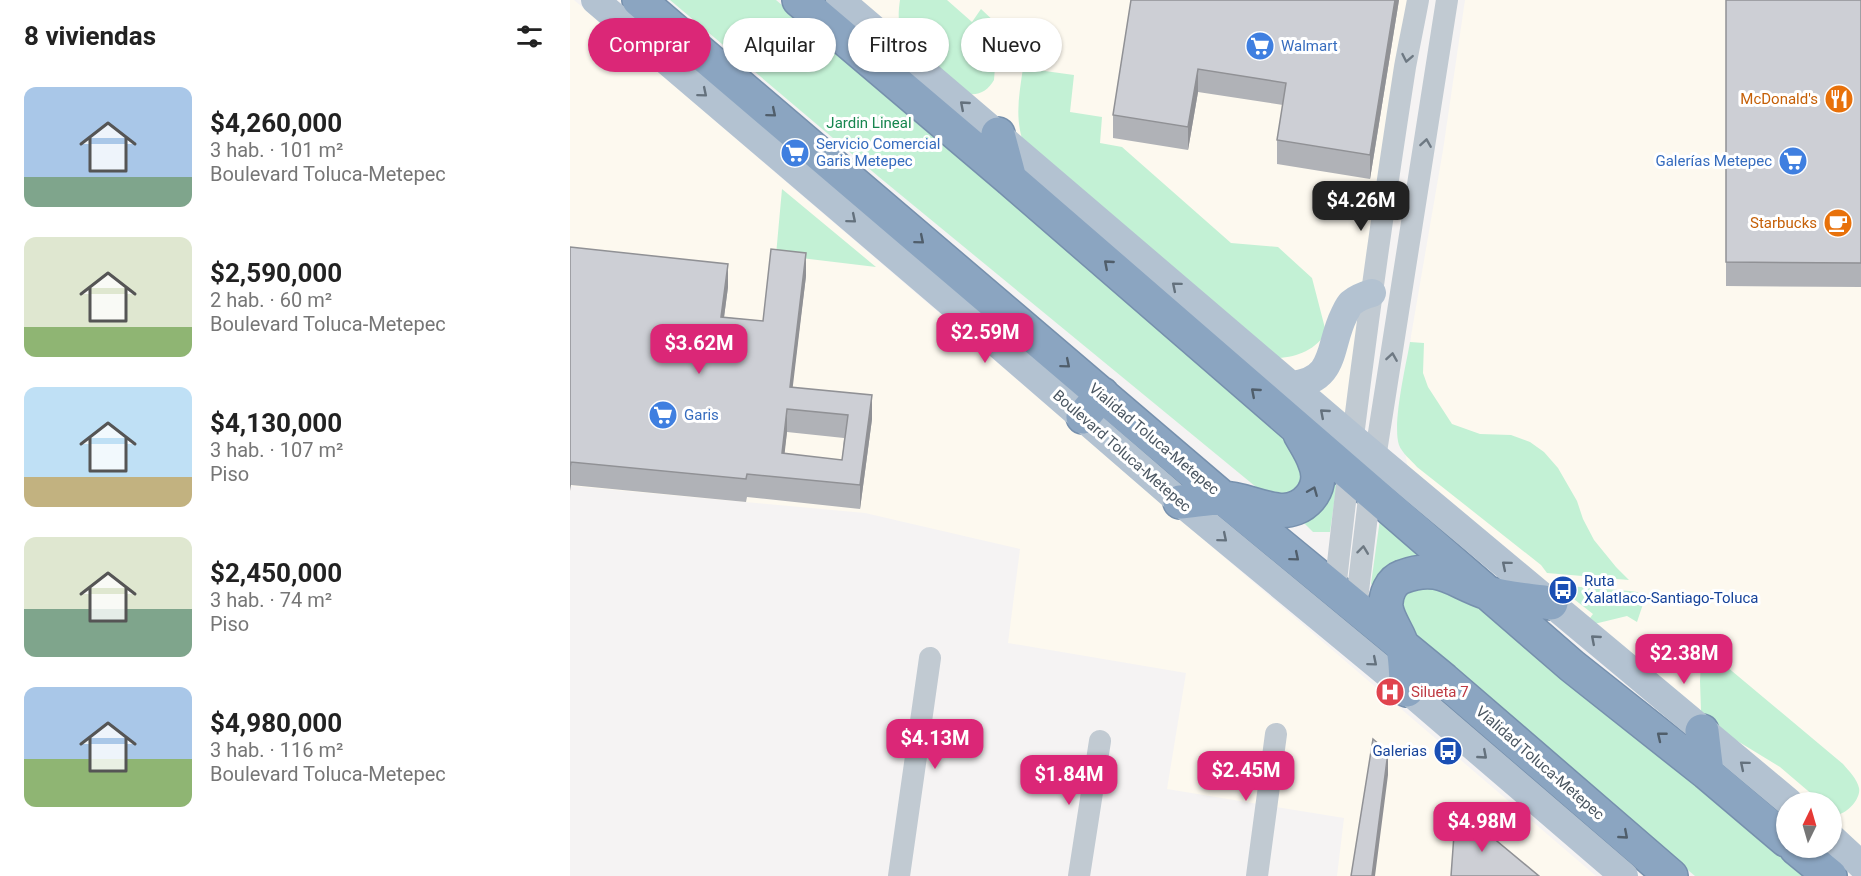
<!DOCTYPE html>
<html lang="es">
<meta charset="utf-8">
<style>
:root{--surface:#fff;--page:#f2f2f2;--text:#222;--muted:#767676;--accent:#db2777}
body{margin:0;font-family:Roboto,sans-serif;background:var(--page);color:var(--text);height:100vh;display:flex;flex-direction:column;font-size:22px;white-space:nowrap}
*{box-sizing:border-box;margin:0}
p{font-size:20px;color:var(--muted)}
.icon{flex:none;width:33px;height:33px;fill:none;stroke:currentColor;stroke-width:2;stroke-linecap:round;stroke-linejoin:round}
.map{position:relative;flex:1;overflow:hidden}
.sheet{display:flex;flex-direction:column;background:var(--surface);width:570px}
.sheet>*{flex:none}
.top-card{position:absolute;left:18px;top:18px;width:570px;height:54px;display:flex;gap:12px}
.needle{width:39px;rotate:5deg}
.buttons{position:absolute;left:1206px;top:792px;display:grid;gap:12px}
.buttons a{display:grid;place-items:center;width:66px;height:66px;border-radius:50%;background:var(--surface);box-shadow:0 2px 4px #0004;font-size:30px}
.price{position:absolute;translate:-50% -51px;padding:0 14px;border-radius:12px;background:var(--accent);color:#fff;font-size:20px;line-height:39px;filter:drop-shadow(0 2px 3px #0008)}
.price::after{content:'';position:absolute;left:50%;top:36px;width:18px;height:14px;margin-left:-9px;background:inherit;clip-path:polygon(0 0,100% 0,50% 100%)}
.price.selected{background:#222;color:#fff}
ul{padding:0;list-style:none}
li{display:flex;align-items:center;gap:18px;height:150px;padding:0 24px}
li span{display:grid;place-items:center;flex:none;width:168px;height:120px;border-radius:12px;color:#555}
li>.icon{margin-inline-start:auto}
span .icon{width:72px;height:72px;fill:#fffc;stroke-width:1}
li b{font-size:26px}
h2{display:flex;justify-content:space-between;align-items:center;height:72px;padding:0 24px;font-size:26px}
.tag{padding:0 21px;border-radius:27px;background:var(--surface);box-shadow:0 2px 4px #0004;font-size:21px;line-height:54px}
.tag.selected{background:var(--accent);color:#fff}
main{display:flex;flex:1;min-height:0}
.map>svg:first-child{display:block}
.commercial{fill:#fdf9ef}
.green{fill:#c3f1d5}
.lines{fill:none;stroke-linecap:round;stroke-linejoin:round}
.highway-casing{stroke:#7690ad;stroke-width:36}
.minor{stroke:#c1cad2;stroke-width:22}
.major{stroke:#b3c2d1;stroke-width:28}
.highway{stroke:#8ba5c1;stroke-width:33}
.wall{fill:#b0b2b7;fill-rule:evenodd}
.shaded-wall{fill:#909195}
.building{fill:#cdcfd5;stroke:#909195;stroke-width:1.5;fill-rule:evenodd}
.oneway{stroke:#6e7983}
.oneway2{stroke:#64717d}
.oneway3{stroke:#505e6b}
.labels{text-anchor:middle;stroke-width:6;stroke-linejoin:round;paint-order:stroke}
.shop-label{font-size:15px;fill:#366cbe;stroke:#fff;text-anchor:start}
.food-label{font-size:15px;fill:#c56008;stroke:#fff;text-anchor:end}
.park-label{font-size:15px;fill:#17864f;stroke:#fff}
.street-label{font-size:15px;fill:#4a5661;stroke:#fff}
.transit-label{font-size:15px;fill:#164399;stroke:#fff;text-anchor:start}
.health-label{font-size:15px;fill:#be3a42;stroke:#fff;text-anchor:start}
</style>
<main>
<section class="sheet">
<h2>8 viviendas<svg class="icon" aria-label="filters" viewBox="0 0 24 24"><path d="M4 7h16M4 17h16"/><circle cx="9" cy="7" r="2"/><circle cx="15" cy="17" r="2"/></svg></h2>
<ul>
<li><span style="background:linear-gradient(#a9c7e8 75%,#7fa58c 0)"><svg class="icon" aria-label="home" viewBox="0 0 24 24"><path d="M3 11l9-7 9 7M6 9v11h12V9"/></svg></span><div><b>$4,260,000</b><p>3 hab. · 101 m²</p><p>Boulevard Toluca-Metepec</p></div></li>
<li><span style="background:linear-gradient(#dfe7d0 75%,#8fb573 0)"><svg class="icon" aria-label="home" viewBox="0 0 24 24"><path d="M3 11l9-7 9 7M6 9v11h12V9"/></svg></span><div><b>$2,590,000</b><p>2 hab. · 60 m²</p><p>Boulevard Toluca-Metepec</p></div></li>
<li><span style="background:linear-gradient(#bfe0f5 75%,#c2b280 0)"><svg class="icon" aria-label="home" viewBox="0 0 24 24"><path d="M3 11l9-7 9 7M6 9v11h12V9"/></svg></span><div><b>$4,130,000</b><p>3 hab. · 107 m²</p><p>Piso</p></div></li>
<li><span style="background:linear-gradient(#dfe7d0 60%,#7fa58c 0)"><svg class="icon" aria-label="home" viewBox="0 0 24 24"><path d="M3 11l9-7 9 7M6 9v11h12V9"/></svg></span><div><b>$2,450,000</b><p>3 hab. · 74 m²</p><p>Piso</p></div></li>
<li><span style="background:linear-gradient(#a9c7e8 60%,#8fb573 0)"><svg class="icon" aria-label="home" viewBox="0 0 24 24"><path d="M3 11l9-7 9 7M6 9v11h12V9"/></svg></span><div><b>$4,980,000</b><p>3 hab. · 116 m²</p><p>Boulevard Toluca-Metepec</p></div></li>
</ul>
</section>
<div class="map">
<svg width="1291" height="876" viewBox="0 0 1291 876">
<rect width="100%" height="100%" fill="#f5f3f3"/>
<path class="commercial" d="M0,0H4L1026,876H767L774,818L597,789L616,673L438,643L450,549L295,513L1,486L0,491Z
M275,0H847L780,429Z
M895,0H1291V858L1262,833V802H1225L839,474L831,432L841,336L873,150Z"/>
<path class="green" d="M100,0H206L679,402L730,457L740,470L719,499L697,496L309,177Z
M330,0H377L402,22L411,9L428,25L424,80C418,90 411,95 399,94L332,35C328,23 328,13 330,0Z
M453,68L504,75L500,112L532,117L530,143L552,147L661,243L708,247L742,278L756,332C747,349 728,357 708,358L455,147C444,120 449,96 453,68Z
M212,189L306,267L206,255Z
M840,342L854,343L853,373L858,387L882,424L910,434L941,435L960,442L974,452L988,468L1007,501L1013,519L1024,540L1046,567L1059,580L977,573L971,565L847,467C841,460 832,453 829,445C822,424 836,365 840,342Z
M768,475L760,532H743L727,516L754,500Z
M810,519L864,558L809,595L801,584Z
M854,579L897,598L968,659L1213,854L1239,876H1125L848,644L829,621L830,596Z
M986,585L1060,591L1067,592L1073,597L1074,601L1067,622L1057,616L1020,625L1017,622L1023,614Z
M1132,646L1273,764C1279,771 1287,779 1289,788C1291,797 1280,811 1270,814C1267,814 1264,813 1262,812V802H1251L1210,767L1151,731L1131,711L1130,681Z"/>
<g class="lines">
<g class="highway-casing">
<path id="highway" d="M69,0L653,498L874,680L1101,876
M229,0L440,179L1002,666L1137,773L1216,840
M428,134L440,179
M513,417L532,394
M610,502C624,501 638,498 652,498C670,498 689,508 707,510C733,514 756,489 745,463C742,453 735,443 730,434
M837,690C835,677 836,662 833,649C830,634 818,622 816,607C815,595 821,581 832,577C870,562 884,582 918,593C937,599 961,600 981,603
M1132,731L1137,773
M1226,848L1260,876"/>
</g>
<path class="minor" d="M765,590C784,416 808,241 835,67C839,45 844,22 848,0
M786,608L800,490L877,0
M329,876L360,658
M509,876L530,741
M687,876L706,734"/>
<path class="major" d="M25,0L385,307L610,502L842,694L1054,876
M270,0L783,438L1219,802
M722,385C767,380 758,347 774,315C776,311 778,306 781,303C787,298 795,295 802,293
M1262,838L1291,865"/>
<use href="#highway" class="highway"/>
</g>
<path class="wall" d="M561,0H829L800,179L707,164V140L713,105L628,92L618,150L543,138V115Z
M1156,0H1291V287L1156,286Z
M0,247L158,287L154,317L193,321L236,276L222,387L302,419L290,509L177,497L176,502L1,485ZM217,432L274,438L272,460L214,454Z"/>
<path class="shaded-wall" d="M825,0H829L800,179V155Z
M628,69V92L618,150V127Z
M236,253V276L220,410V387Z
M158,264V287L151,340V317Z
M302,395V419L290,509V485Z
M217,409V432L212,477V453Z
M1,462V485L0,491V468Z
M818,752V775L805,876H802Z"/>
<path class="building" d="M561,0H825L800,155L707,140L716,83L628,69L618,127L543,115Z
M1156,0H1291V263L1156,262Z
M0,247L158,264L151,317L193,321L201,249L236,253L220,387L302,395L290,485L177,474L176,479L1,462L0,468ZM217,409L278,415L272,460L212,453Z
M803,739L818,752L802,876H803H781Z
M886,807L969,876H881Z"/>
<defs><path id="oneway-chevron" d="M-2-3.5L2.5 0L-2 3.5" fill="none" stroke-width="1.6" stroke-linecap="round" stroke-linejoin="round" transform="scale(1.5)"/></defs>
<g class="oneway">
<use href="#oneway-chevron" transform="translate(837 58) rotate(101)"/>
<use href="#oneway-chevron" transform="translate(856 143) rotate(-81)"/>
<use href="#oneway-chevron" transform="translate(822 357) rotate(-81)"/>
<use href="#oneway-chevron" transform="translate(793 550) rotate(-83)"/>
</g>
<g class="oneway2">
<use href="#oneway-chevron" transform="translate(133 93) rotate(40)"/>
<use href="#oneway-chevron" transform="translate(394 105) rotate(-139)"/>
<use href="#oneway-chevron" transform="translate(282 219) rotate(40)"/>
<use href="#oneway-chevron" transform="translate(606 286) rotate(-140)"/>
<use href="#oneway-chevron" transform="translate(754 413) rotate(-139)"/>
<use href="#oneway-chevron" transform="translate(653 538) rotate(40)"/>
<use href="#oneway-chevron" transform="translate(936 565) rotate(-140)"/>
<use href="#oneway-chevron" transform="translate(1025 639) rotate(-139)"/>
<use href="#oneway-chevron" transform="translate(803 662) rotate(40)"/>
<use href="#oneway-chevron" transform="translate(913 755) rotate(41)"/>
<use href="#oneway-chevron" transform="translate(1174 765) rotate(-140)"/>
</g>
<g class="oneway3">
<use href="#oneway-chevron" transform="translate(202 113) rotate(40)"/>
<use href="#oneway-chevron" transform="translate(350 240) rotate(40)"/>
<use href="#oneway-chevron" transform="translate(538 264) rotate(-139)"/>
<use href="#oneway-chevron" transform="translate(496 364) rotate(40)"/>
<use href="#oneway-chevron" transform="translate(685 392) rotate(-139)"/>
<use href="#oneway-chevron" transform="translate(743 491) rotate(-68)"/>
<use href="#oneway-chevron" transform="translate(725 557) rotate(40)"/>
<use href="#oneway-chevron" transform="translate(1091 736) rotate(-141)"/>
<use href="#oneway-chevron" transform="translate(1054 835) rotate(41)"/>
</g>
<defs>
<g id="supermarket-disc" transform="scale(1.5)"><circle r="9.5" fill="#3f7fe0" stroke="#fff"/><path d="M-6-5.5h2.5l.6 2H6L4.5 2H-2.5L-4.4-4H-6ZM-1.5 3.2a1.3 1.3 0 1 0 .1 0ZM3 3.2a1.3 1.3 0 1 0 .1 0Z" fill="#fff"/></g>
<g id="restaurant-disc" transform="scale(1.5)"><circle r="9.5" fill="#e8710a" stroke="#fff"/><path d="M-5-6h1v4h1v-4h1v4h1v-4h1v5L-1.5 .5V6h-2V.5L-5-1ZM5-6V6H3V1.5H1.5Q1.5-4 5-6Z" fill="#fff"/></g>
<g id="cafe-disc" transform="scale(1.5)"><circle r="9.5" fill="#e8710a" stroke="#fff"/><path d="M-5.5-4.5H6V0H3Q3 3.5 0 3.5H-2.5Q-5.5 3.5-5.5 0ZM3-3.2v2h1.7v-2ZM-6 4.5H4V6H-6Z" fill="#fff"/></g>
<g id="bus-disc" transform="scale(1.5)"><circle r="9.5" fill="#1a4fb4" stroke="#fff"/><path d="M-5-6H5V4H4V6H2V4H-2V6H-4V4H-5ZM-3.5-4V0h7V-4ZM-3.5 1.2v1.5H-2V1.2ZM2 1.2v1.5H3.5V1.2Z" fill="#fff"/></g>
<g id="hospital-disc" transform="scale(1.5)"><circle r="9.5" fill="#e0444e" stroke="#fff"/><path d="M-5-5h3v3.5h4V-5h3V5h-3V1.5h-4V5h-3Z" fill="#fff"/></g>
</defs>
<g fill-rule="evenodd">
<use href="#supermarket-disc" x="690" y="46"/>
<use href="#restaurant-disc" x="1269" y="99"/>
<use href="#supermarket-disc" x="225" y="153"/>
<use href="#supermarket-disc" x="1223" y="161"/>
<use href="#cafe-disc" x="1268" y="223"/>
<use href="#supermarket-disc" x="93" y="415"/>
<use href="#bus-disc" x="993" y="590"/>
<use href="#hospital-disc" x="820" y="692"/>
<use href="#bus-disc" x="878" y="751"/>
</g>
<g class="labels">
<g class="shop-label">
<text x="711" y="51">Walmart</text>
<text x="246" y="149">Servicio Comercial<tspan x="246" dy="17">Garis Metepec</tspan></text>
<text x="1202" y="166" text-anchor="end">Galerías Metepec</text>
<text x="114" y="420">Garis</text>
</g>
<g class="food-label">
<text x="1248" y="104">McDonald's</text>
<text x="1247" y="228">Starbucks</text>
</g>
<g class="park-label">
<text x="299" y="128">Jardin Lineal</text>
</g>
<g class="street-label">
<text transform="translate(584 439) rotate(40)" y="5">Vialidad Toluca-Metepec</text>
<text transform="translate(552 451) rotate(41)" y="5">Boulevard Toluca-Metepec</text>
<text transform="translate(970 763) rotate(41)" y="5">Vialidad Toluca-Metepec</text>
</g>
<g class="transit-label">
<text x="1014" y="586">Ruta<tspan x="1014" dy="17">Xalatlaco-Santiago-Toluca</tspan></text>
<text x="857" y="756" text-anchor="end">Galerias</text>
</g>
<g class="health-label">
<text x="841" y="697">Silueta 7</text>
</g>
</g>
</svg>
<div class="buttons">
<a><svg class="needle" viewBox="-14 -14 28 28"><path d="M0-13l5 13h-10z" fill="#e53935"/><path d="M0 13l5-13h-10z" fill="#767676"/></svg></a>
</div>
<b class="price selected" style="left:791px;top:232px">$4.26M</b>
<b class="price" style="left:415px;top:364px">$2.59M</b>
<b class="price" style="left:129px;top:375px">$3.62M</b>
<b class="price" style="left:1114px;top:685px">$2.38M</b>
<b class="price" style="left:365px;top:770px">$4.13M</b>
<b class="price" style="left:676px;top:802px">$2.45M</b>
<b class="price" style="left:499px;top:806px">$1.84M</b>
<b class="price" style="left:912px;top:853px">$4.98M</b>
<div class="top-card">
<a class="tag selected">Comprar</a>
<a class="tag">Alquilar</a>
<a class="tag">Filtros</a>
<a class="tag">Nuevo</a>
</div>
</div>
</main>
